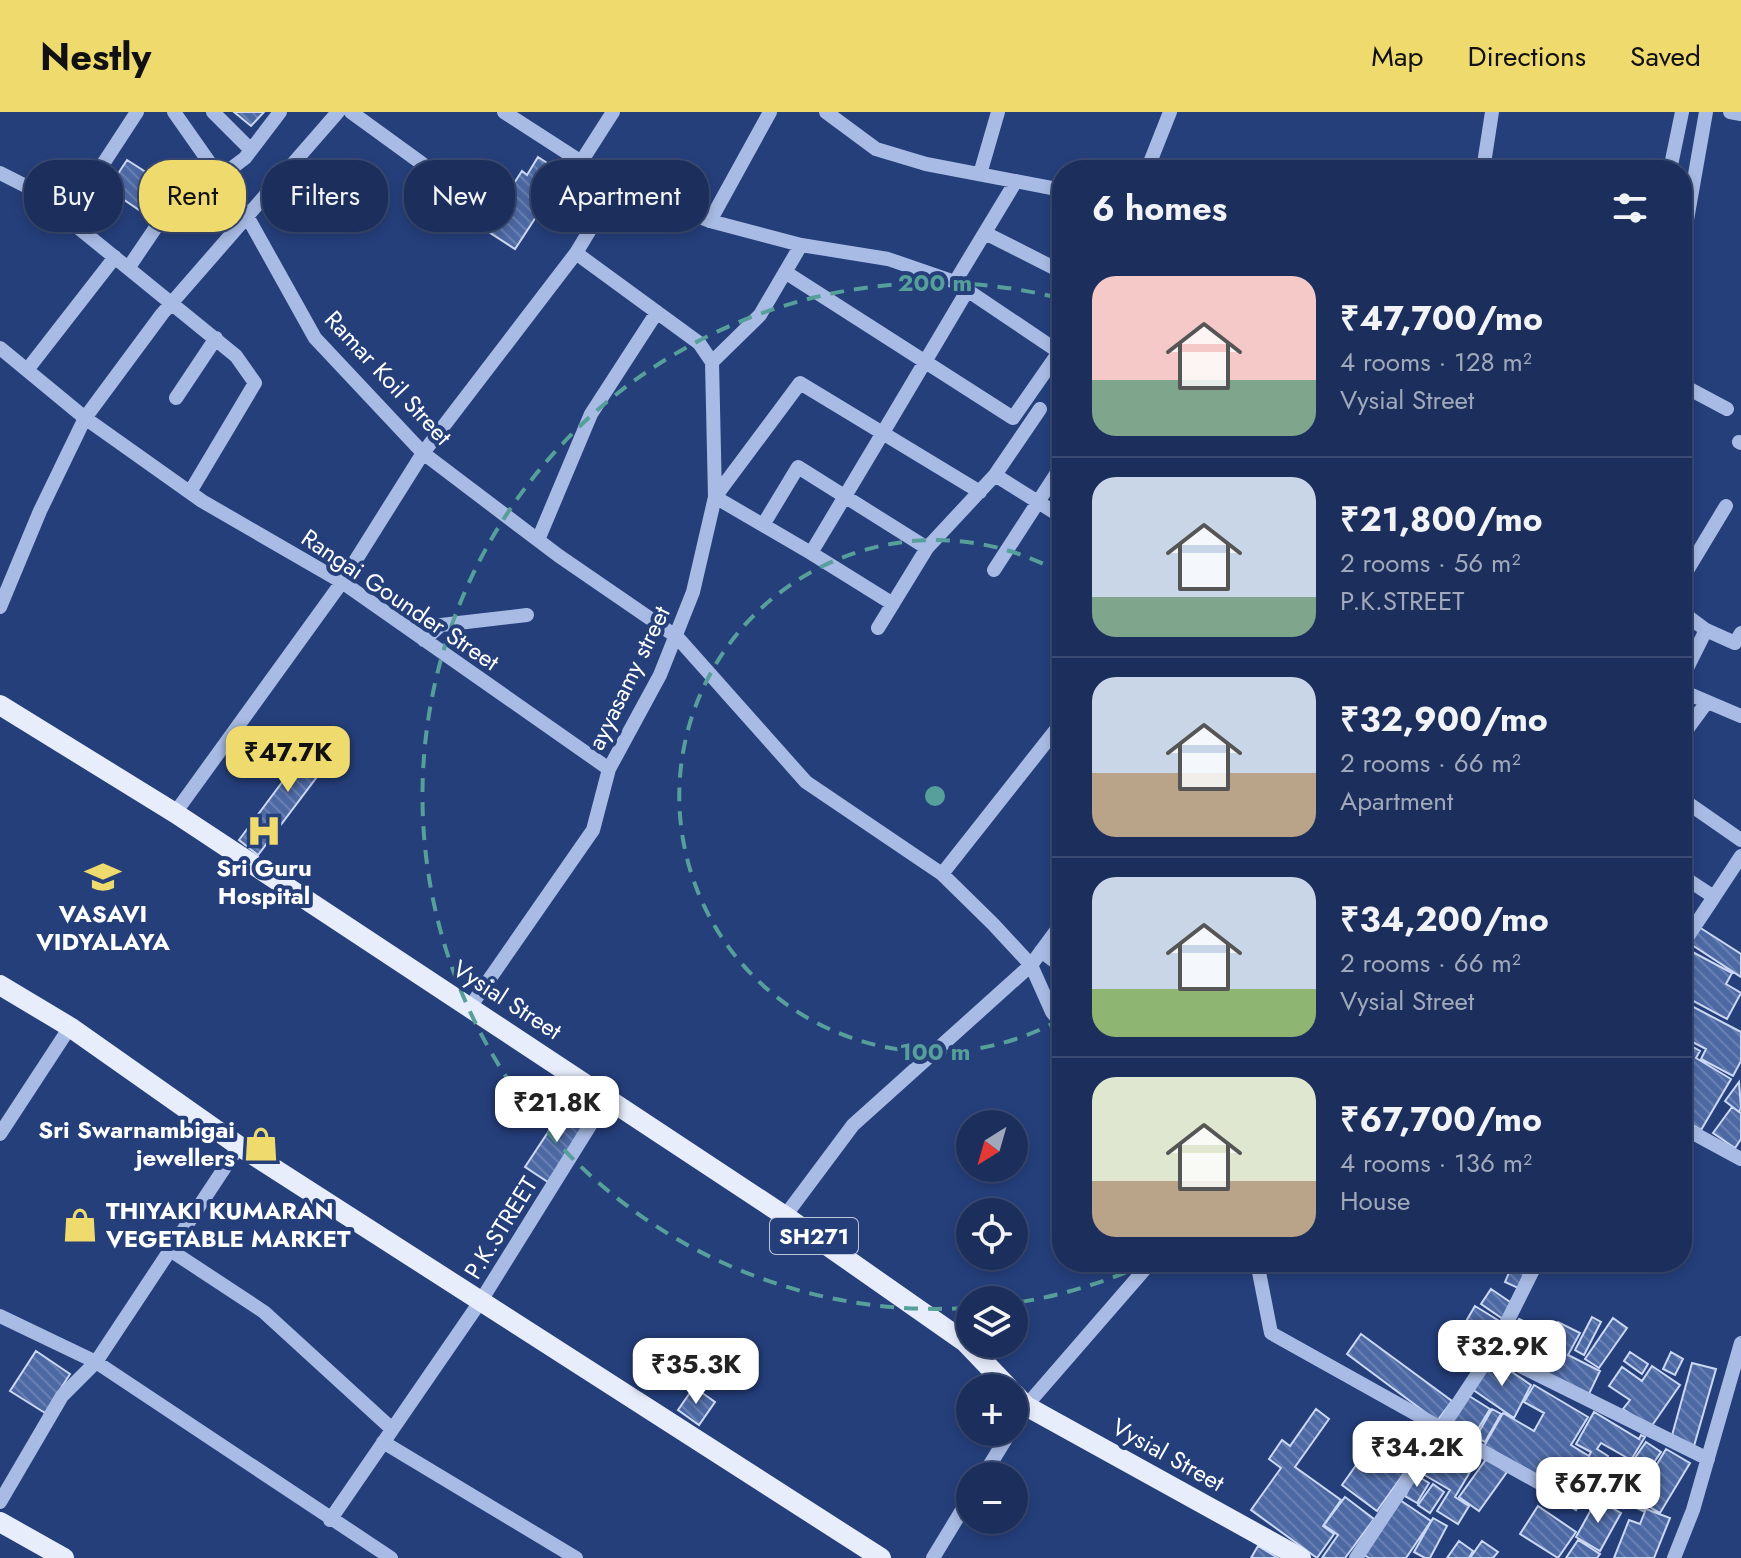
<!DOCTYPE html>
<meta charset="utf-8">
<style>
:root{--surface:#1c2f5c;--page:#293b65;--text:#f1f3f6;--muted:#a0a9bb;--line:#3a4a72;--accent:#eeda6d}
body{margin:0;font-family:Jost,sans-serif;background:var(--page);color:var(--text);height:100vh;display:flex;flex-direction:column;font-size:30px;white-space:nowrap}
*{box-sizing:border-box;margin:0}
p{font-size:26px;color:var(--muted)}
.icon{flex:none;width:44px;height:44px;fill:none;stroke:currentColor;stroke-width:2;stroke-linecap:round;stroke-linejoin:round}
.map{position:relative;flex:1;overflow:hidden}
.details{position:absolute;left:1052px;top:48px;width:640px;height:1112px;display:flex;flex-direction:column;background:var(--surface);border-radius:32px;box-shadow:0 4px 12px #0003,0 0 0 2px var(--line)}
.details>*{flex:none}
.hud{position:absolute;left:24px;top:48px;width:760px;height:72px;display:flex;gap:16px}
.needle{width:52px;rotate:217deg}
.buttons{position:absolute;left:956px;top:998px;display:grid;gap:16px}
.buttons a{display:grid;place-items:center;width:72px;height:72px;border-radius:50%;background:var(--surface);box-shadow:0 4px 12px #0003,0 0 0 2px var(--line);font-size:40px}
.price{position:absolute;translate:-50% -68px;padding:0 18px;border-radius:16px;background:#fff;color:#222;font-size:26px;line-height:52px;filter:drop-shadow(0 2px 4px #0008)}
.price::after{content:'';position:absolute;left:50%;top:48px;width:24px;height:18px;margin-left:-12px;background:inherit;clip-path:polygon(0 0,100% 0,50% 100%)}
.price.selected{background:var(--accent);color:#111}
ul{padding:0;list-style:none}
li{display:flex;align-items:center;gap:24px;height:200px;padding:0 40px}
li+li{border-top:2px solid var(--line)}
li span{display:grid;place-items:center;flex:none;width:224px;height:160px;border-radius:24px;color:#555}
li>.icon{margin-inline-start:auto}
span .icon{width:96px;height:96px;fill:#fffc;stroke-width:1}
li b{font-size:34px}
h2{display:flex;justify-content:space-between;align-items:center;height:96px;padding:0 40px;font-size:34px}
.pill{padding:0 28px;border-radius:32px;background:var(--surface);box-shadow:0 4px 12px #0003,0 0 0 2px var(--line);font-size:28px;line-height:72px}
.pill.selected{background:var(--accent);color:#111}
header{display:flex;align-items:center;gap:48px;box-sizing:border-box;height:112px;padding:0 40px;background:var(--accent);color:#111}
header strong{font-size:38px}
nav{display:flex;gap:44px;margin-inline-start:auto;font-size:28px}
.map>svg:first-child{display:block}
.building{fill:url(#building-back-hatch);stroke:#cbd8f4;stroke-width:2}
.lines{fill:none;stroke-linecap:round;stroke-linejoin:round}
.minor{stroke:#a8bbe4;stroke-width:14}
.major{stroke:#e8edfc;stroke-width:20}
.ring{fill:none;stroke:#579f9a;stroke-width:4;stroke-dasharray:14 10}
.labels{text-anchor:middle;stroke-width:8;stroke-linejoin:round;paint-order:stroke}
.shield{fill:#253f7b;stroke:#bec5d7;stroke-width:2}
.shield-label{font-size:22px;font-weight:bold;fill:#fff}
.street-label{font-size:24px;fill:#fff;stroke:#253f7b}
.poi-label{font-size:24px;font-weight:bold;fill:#fff;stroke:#253f7b}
.centre{fill:#579f9a;stroke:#253f7b;stroke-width:4}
.ring-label{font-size:24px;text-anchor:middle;font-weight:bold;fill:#579f9a;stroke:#253f7b;stroke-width:8;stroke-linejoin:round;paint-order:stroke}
</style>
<header>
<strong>Nestly</strong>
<nav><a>Map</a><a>Directions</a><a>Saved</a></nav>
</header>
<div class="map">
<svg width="1741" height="1446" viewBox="0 0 1741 1446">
<defs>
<pattern id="building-back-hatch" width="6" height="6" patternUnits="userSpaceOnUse" patternTransform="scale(2)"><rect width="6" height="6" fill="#4d69a4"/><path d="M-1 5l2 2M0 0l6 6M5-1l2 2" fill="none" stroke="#6880b2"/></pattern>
</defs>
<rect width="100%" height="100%" fill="#253f7b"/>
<path class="building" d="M234,0H264L251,14Z
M538,45L564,62L515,137L484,117L522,59L527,63Z
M127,48L171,76L151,106L108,77Z
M318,622L338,637L258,743L239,728Z
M1699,815L1741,842V865L1689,831Z
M1685,836L1732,861L1726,872L1741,881L1727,907L1682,883V842Z
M1684,890L1741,920V949L1733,964L1701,947L1706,937L1683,925L1691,909L1682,904Z
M1682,929L1700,939L1696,946L1731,967L1701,1018L1682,1006Z
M1739,970L1741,996L1739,1000L1725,989Z
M566,993L589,1009L548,1070L525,1055Z
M1732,995L1741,1001V1027L1735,1036L1713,1021Z
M1511,1156L1524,1162L1518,1176L1505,1170Z
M1491,1177L1513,1192L1503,1207L1481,1192Z
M1475,1194L1501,1210L1479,1246L1454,1230Z
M1592,1205L1601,1210L1584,1243L1575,1238Z
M1613,1206L1627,1216L1599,1256L1585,1247Z
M1519,1207L1552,1222L1558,1210L1580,1221L1568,1243L1600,1259L1588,1284L1502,1239Z
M1361,1222L1452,1289L1437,1309L1347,1242Z
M36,1239L70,1262L45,1301L10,1279Z
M1630,1240L1648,1252L1642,1262L1624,1249Z
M1671,1240L1683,1247L1675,1263L1663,1257Z
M1493,1247L1531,1273L1514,1306L1472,1277Z
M1692,1251L1716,1257L1694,1334L1671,1327Z
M1652,1254L1680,1273L1651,1315L1623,1297L1630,1288L1609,1274L1622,1255L1642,1269Z
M1534,1273L1588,1305L1571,1333L1589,1344L1591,1340L1576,1332L1594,1300L1639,1327L1641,1323L1645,1325L1631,1348L1601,1331L1597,1337L1608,1344L1576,1398L1553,1384L1558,1374L1484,1334L1503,1301L1534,1319L1544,1301L1524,1290Z
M694,1275L715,1290L699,1313L678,1298Z
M1466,1282L1490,1297L1473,1325L1449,1310Z
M1316,1297L1329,1307L1295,1355L1341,1388L1323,1414L1334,1422L1317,1446L1251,1398L1281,1356L1269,1347L1282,1328L1290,1334Z
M1492,1297L1501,1302L1485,1330L1476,1325Z
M1400,1311L1425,1323L1419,1335L1394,1324Z
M1443,1324L1479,1345L1455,1385L1469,1394L1458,1412L1437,1399L1450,1378L1421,1361Z
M1374,1328L1394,1342L1403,1329L1419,1340L1377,1399L1342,1373Z
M1646,1330L1661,1340L1623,1396L1608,1385Z
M1666,1337L1690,1351L1660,1401L1646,1393L1643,1399L1632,1394Z
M1487,1346L1507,1360L1479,1399L1459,1385Z
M1416,1363L1429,1371L1417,1391L1405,1384Z
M1433,1372L1444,1380L1430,1401L1418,1393Z
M1345,1385L1374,1407L1345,1446H1322L1338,1423L1324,1413Z
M1597,1387L1621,1401L1600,1439L1576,1425Z
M1400,1388L1431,1409L1406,1446H1369L1363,1442Z
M1538,1394L1576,1420L1558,1446L1520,1422Z
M1646,1397L1670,1406L1654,1446H1614L1629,1408L1640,1412Z
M1433,1406L1447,1414L1430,1446H1425L1414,1440Z
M1578,1428L1600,1442L1597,1446H1566Z
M1459,1429L1473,1439L1469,1446H1447Z
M1482,1429L1498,1440L1493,1446H1470Z
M1258,1434L1278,1446H1251Z"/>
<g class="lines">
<path class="minor" d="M137,0L73,98L75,113L236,244L255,271L190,380
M174,0L247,104L315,226L423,341L559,444L677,525L806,670L942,762L993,812L1031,853L1052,900L1062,912
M213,0L251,38
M351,0L457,77
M826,0L876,37L926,52L1062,78
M1730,0L1741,2
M581,50L613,0
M1147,58L1170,0
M1483,58L1492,0
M1670,58L1682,0
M0,61L73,98
M980,62L998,0
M220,65L245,46L280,0
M617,73L710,109L801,133L888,147L955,170L1062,242
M710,109L770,0
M985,121L1062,160
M1682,136L1706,0
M129,155L173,90
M785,160L1013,306L1059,240
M955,170L1016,69
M967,179C916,266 863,354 811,441L715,385L800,271L980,380
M0,236L85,306L202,389L342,470L609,657
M712,250L760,203L801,133
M27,258L115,145
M1682,273L1727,297
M176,286L216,226
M1739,330L1741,331
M995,363L1062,405
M763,413L798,355L927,436
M538,428L591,302L657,200
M811,441L893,492
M994,458L1062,353
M1682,467L1726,394
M0,495L40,399L85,306L162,202L338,0
M1682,500L1706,518L1682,566
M878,516L927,436L995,363L1040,297
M1706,518L1735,531L1741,521
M424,528L441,513L527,503
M1682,579L1741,604
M1682,624L1707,590
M1682,687L1741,728
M175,701L342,470L423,341L576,141L617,73L504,0
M942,762L1062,610
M1682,764L1714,785L1682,833
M1714,785L1741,744
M1041,839L1062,855
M470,895L593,718L609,657L660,563L693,480L715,385L712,250L699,231L576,141
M1682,1015L1741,1047
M0,1022L70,915
M785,1104L853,1013L1031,853L1062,811
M170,1138L264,1200L392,1317
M1257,1150L1271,1221L1552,1378
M1537,1150L1492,1240L1708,1347
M0,1204L96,1250L391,1446
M1014,1313L1026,1294L1151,1150
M383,1330L576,1446
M983,1364L1010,1320
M0,1390L62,1284L96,1250L239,1034
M330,1408L482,1187L607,986
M933,1446L970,1385
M1356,1446L1492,1240
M1674,1446L1693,1398L1741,1231"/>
<path class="major" d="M0,593L175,701L785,1104L965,1230L1009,1276
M0,873L70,915L239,1034L881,1446
M1014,1281L1026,1294L1301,1446
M0,1410L64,1446"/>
</g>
<g class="ring">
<path d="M1061 907A256 256 0 1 1 1061 461"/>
<path d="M1148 1151A513 513 0 0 1 1015 1191M966 1196A513 513 0 1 1 1059 186"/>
</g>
<defs>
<g id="hospital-bare" transform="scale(2.76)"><path d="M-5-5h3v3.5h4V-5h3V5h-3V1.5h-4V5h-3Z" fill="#eeda6d" stroke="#253f7b" stroke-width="2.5" paint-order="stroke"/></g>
<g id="school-bare" transform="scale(2.76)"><path d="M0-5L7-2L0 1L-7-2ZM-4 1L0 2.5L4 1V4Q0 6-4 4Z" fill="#eeda6d" stroke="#253f7b" stroke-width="2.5" paint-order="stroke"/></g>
<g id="shop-bare" transform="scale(2.76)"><path d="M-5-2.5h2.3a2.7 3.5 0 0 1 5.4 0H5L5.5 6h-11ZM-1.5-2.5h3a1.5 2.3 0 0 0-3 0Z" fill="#eeda6d" stroke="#253f7b" stroke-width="2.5" paint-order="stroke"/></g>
</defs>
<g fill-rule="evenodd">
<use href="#hospital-bare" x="264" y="719"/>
<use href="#school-bare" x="103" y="765"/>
<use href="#shop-bare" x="261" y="1032"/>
<use href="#shop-bare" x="80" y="1113"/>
</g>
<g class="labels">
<rect class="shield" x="770" y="1106" width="88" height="36" rx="6"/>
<g class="shield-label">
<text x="814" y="1132">SH271</text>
</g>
<g class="street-label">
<text transform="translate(388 266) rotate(47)" y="8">Ramar Koil Street</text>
<text transform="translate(400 488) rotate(34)" y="8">Rangai Gounder Street</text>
<text transform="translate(629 566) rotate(-64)" y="8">ayyasamy street</text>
<text transform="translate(507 888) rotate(33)" y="8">Vysial Street</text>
<text transform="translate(501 1116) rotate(-58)" y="8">P.K.STREET</text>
<text transform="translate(1168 1343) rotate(29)" y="8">Vysial Street</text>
</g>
<g class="poi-label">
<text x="264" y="764">Sri Guru<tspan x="264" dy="28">Hospital</tspan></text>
<text x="103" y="810">VASAVI<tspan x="103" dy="28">VIDYALAYA</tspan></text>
<text x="235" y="1026" text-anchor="end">Sri Swarnambigai<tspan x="235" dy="28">jewellers</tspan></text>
<text x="106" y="1107" text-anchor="start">THIYAKI KUMARAN<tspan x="106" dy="28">VEGETABLE MARKET</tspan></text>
</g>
</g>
<circle cx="935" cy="684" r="12" class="centre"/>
<g class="ring-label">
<text x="935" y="179">200 m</text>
<text x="935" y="948">100 m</text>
</g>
</svg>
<div class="buttons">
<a><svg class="needle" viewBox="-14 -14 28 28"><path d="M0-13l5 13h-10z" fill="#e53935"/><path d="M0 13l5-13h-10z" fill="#a0a9bb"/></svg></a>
<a><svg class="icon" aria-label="locate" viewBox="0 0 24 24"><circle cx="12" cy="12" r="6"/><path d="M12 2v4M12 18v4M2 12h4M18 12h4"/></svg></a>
<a><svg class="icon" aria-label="layers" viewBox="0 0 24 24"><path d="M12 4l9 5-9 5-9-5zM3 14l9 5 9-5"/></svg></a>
<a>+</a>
<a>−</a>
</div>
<b class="price selected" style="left:288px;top:682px">₹47.7K</b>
<b class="price" style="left:557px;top:1032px">₹21.8K</b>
<b class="price" style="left:1502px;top:1276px">₹32.9K</b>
<b class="price" style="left:696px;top:1294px">₹35.3K</b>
<b class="price" style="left:1417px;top:1377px">₹34.2K</b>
<b class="price" style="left:1598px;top:1413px">₹67.7K</b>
<div class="hud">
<a class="pill">Buy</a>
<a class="pill selected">Rent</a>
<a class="pill">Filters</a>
<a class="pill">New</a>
<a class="pill">Apartment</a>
</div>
<section class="details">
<h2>6 homes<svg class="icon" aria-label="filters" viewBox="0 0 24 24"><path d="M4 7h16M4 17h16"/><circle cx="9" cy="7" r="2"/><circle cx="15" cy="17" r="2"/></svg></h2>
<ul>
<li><span style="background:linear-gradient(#f6c9c9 65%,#7fa58c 0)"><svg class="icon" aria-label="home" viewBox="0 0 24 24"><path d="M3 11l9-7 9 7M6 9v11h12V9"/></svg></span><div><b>₹47,700/mo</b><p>4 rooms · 128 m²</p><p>Vysial Street</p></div></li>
<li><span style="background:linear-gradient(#c9d6e8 75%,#7fa58c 0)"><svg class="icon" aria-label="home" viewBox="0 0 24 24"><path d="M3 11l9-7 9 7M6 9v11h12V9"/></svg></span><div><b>₹21,800/mo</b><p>2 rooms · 56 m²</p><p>P.K.STREET</p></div></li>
<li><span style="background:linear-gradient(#c9d6e8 60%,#b9a48a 0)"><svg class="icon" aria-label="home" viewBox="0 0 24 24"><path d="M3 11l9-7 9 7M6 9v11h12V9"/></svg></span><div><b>₹32,900/mo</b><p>2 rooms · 66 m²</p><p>Apartment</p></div></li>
<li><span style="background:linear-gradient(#c9d6e8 70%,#8fb573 0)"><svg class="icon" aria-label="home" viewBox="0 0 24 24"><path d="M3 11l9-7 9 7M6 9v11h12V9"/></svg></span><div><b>₹34,200/mo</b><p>2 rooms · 66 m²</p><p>Vysial Street</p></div></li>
<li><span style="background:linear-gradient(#dfe7d0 65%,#b9a48a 0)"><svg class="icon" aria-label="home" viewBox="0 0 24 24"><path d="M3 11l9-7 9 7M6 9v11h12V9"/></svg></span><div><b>₹67,700/mo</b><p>4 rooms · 136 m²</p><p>House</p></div></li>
</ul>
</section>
</div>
